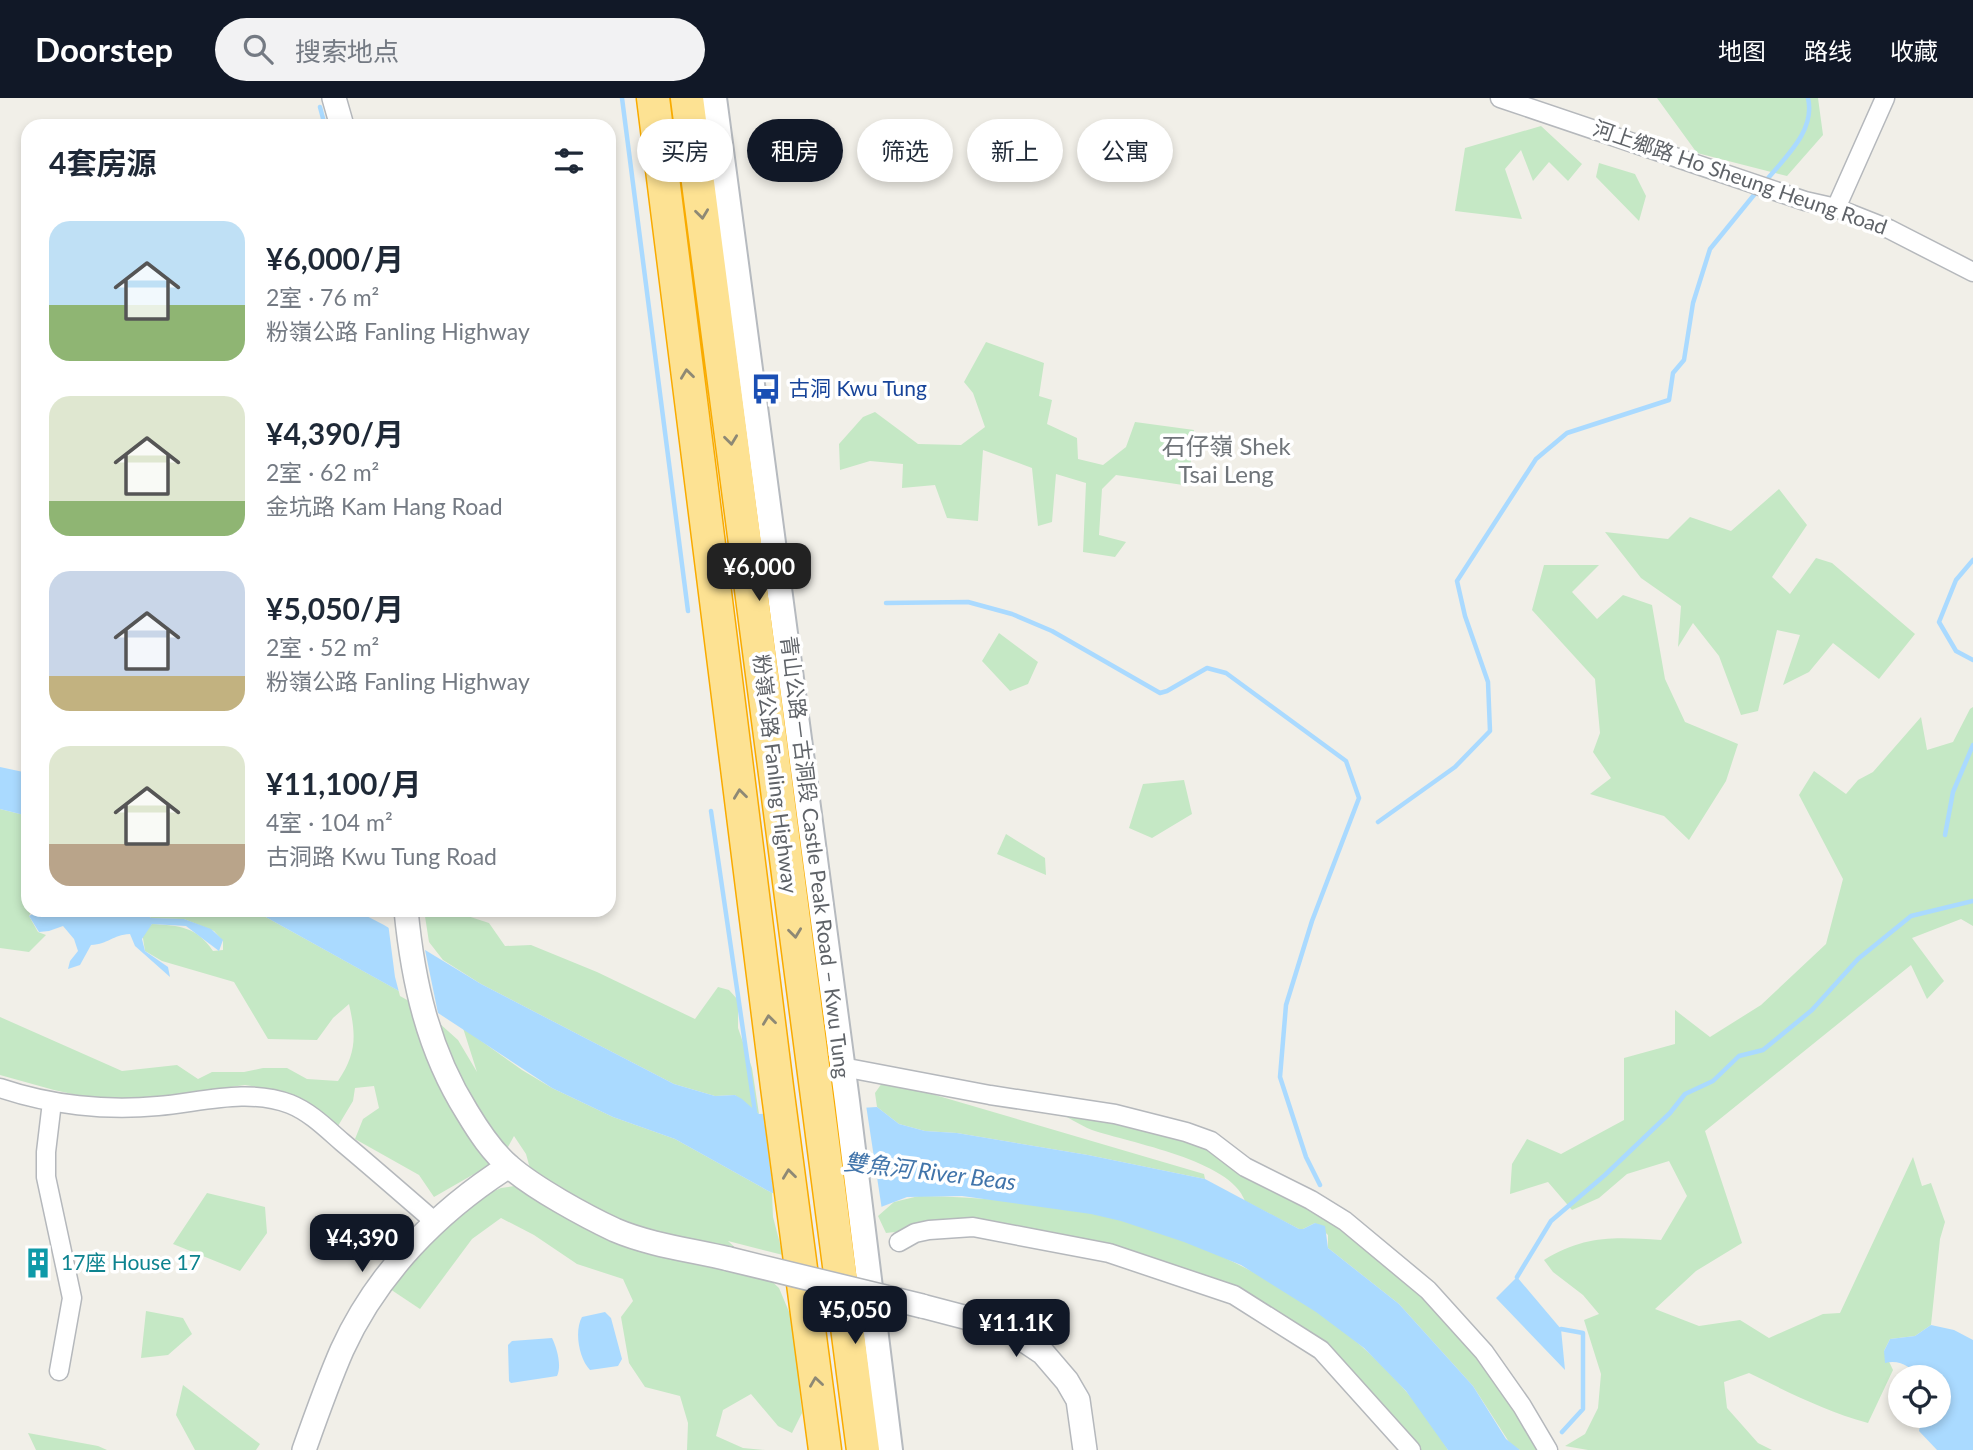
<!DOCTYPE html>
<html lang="zh">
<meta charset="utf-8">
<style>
:root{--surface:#fff;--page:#f2f2f3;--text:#1f2937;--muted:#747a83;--accent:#111827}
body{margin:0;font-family:Lato,"Noto Sans SC",sans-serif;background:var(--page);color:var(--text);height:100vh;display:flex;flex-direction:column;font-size:26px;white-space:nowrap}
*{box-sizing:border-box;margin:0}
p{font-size:23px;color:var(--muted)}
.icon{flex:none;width:38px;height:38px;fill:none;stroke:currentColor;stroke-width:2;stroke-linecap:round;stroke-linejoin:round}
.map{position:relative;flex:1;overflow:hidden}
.sheet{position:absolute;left:21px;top:21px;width:595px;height:798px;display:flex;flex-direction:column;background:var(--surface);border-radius:21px;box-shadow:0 4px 10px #0003}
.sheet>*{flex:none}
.banner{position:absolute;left:637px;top:21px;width:665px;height:63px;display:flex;gap:14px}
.controls{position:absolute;left:1888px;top:1267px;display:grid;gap:14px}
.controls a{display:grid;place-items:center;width:63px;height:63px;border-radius:50%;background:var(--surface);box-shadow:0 4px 10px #0003;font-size:35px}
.price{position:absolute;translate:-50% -60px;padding:0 16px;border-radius:14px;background:var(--accent);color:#fff;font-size:23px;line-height:46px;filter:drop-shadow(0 2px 4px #0008)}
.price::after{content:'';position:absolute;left:50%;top:42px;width:21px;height:16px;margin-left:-10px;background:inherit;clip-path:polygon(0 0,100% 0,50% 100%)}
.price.on{background:#222;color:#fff}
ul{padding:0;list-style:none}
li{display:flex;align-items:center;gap:21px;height:175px;padding:0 28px}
li span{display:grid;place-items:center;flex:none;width:196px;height:140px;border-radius:21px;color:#555}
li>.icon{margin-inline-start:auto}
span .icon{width:84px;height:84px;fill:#fffc;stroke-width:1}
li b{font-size:30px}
h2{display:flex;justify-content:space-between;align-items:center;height:84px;padding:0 28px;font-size:30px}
.tag{padding:0 24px;border-radius:32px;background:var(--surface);box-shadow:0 4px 10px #0003;font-size:24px;line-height:63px}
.tag.on{background:var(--accent);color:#fff}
header{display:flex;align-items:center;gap:42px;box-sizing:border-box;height:98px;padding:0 35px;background:var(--accent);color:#fff}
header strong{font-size:33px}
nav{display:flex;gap:38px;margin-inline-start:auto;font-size:24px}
.search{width:490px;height:63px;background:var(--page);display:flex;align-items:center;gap:18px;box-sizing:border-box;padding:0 24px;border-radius:38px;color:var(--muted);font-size:26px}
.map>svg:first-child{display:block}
.green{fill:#c5e8c5}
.water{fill:#aadaff}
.pier{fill:#f1efe8}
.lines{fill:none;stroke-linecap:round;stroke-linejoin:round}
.stream{stroke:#aadaff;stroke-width:4.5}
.minor-casing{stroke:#b5b8bc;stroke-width:21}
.tertiary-casing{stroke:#b5b8bc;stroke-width:26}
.secondary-casing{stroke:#b6babf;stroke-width:28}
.motorway-casing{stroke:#f9ab00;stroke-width:35}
.minor{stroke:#fff;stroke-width:18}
.tertiary{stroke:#fff;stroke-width:23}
.secondary{stroke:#fff;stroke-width:24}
.motorway{stroke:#fde293;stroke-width:32}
.tertiary-bridge-casing{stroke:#b5b8bc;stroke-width:26;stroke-linecap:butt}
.tertiary-bridge{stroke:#fff;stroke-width:23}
.oneway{stroke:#8e8975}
.labels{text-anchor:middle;stroke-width:7;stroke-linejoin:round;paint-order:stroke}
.street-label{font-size:21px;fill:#5f6368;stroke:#fff}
.transit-label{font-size:21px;fill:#164399;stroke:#fff;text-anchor:start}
.culture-label{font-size:21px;fill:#0d838f;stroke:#fff;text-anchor:start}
.water-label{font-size:23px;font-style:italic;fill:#4174aa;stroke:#fff}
.quarter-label{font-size:24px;fill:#70757a;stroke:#fff}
</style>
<header>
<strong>Doorstep</strong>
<div class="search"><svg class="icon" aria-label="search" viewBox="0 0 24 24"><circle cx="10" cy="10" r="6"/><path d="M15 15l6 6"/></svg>搜索地点</div>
<nav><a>地图</a><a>路线</a><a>收藏</a></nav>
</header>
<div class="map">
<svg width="1973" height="1352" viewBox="0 0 1973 1352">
<rect width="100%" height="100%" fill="#f1efe8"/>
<path class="green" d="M1657,0H1818L1823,37L1787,78L1697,55Z
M1541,28L1582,66L1568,83L1549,64L1533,83L1521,52L1505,71L1522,121L1455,113L1465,50Z
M1599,65L1635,76L1646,98L1639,123L1596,79Z
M986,244L1044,265L1039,298L1052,302L1047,326L1077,340L1078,361L1103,367L1126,349L1135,324L1194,332L1189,382L1183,387L1116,377L1102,391L1099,437L1126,444L1115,459L1083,454L1086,385L1056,376L1052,424L1038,428L1032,370L983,352L978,423L947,420L935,387L902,390L903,366L870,363L840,372L839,346L863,319L875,314L918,346L961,347L985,329L973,295L964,284Z
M1779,391L1807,427L1772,479L1790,496L1816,460L1832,465L1915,536L1879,581L1833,545L1809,574L1783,587L1800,537L1777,532L1758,613L1741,617L1719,558L1693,525L1678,549L1681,508L1641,480L1605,434L1668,441L1690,419L1731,433Z
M1544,467H1599L1572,494L1597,521L1623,497L1652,507L1665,581L1685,624L1738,646L1726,683L1689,742L1664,718L1590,696L1611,680L1593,654L1600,635L1595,581L1532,512Z
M999,535L1038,564L1028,586L1010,593L982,563Z
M1973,609V828L1961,821L1912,840L1944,883L1927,901L1911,867L1705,1033L1742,1145L1696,1173L1655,1211L1699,1228L1740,1222L1769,1240L1823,1216L1840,1215L1913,1059L1922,1088L1931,1085L1945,1124L1940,1141L1931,1227L1915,1238L1890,1241L1884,1253L1893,1272L1868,1325C1825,1313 1788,1294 1749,1275L1724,1284L1727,1310L1758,1345L1772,1352H1588L1565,1348L1585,1336L1598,1310L1601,1276L1584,1222L1599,1216L1583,1197L1553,1174L1544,1162C1585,1137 1614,1139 1661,1142L1687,1098L1669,1063L1627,1076L1599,1100L1572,1112L1548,1084L1510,1096L1512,1066L1527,1041L1561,1056L1624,1022V960L1675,946V912L1710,939L1761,907L1826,846L1843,781L1799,697L1814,673L1846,696L1858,682L1873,674L1921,619L1927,652L1953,644L1970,611Z
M1184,682L1192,716L1152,740L1129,730L1143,686Z
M0,711L28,718V769L21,767L28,779V812H39H32L29,818L38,834L46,837L29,854L0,850Z
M1006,736L1045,760L1046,777L997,756Z
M138,812H253L410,899L458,942L477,974L463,930L522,972L552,990L613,1019L675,1041L772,1095L773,1119L783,1157L728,1143L779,1190L792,1221L802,1315L792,1335L778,1328L751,1296L723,1312L716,1338L743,1350L765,1352H687L688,1325L680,1298L645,1289L629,1265L621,1219L633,1203L623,1181L577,1166L534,1137L501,1120L472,1141L420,1211L387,1189L471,1103L501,1090L534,1085L526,1056L514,1038L502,1060L434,1099L419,1077L355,1041L363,1021L379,1010L374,988L355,990L353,1003L338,1028L317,1010L283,993L245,987L113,1005L54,992L0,977V919L122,973L177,967L198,981L212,974H244L263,970H287L307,981L338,983C357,955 356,937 349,906L333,920L317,942L268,941L234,884L162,863L145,853L142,834L152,826C180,828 196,828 213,853L223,852V843L214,833L184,821L151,820Z
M424,812H449L489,825L505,848L531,847L597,874L695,921L718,889L729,892L738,902V930L752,970L759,1016L735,997L715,998L674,986L481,886L443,862L429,844Z
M882,985L918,992L1204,1076L1205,1081L1088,1057L957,1035L925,1033L899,1026L877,1009L875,995Z
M1054,1012L1162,1033L1206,1048L1357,1142L1401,1177L1473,1247L1543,1352H1520L1511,1347L1473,1288L1399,1206L1328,1150V1137L1315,1125L1303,1131H1299L1245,1103C1231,1062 1130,1045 1092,1032C1079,1027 1067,1018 1054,1012Z
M207,1095L265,1109L267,1135L240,1173L173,1146Z
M919,1098C985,1099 1055,1105 1120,1122C1247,1155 1381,1236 1448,1352H1417L1326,1248L1227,1186L975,1125L886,1135L878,1118L894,1104Z
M146,1213L183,1220L192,1236L168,1257L141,1260Z
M183,1287L260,1346L256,1352H195L176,1317Z
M28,1335L98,1348L107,1352H36Z"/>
<path class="water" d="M0,669L28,675V718L0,711Z
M40,812H140L151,820L184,821L211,831L223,842L219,853L186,828L152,826L142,841L145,853L168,869L170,879L135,848L130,836C112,837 109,846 91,847L80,867L68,871L70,863L78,853L74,841L63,828L49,833L39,834L29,818Z
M253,812H355L384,827L481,886L674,986L715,998L735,997L742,1001L759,1016L877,1009L899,1026L925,1033L957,1035L1088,1057L1205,1081L1299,1131H1303L1315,1125L1325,1128L1328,1150L1399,1206L1473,1288L1506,1341L1520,1352H1448L1406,1293L1364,1250L1316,1214L1241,1167L1184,1144L1121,1123L1091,1116L962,1098L907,1099L881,1109L772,1095L675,1041L613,1019L552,990L435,913Z
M1517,1179L1561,1231L1565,1272L1496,1200Z
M605,1214L611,1220L622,1261L618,1268L590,1272C579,1261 574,1233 582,1219Z
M1931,1227L1954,1232L1973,1242V1352H1937L1919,1333L1922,1318H1939V1279H1922C1910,1270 1901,1261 1885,1265L1884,1253L1890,1241L1915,1238Z
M552,1240C557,1250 562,1268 557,1278L511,1285L509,1283L508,1247L512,1243Z"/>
<path class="pier" d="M388,825L424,847L439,920L400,898L395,879Z
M866,1007L882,1112L774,1099L763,1013Z"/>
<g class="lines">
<path class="stream" d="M622,0L688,513
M320,9L325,28
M1764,85C1783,61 1816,34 1808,0
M1973,462L1956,482L1939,524L1956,553L1973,562
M886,505L968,504L1012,516L1052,533L1160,595L1167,593L1207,570L1226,575L1346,663L1359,700L1312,823L1286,907L1280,979L1306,1059L1320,1087
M711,713L755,1014
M1378,724L1455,669L1490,633L1488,584L1465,518L1457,483L1536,361L1567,335L1669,302L1673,275L1684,262L1693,205L1710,151L1758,92
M1945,737L1953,694L1973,647
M1517,1179L1551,1123L1605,1077L1670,1015L1685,996L1713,983L1739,958L1763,952L1812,912L1858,861L1911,818L1973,803
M1561,1231L1583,1235V1311L1562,1334"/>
<g class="minor-casing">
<path id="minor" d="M1500,0L1805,103L1836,110L1889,131L1973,174
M1836,110L1885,0
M842,974L853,971L990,997L1115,1016L1186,1034L1211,1043L1245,1069L1311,1102L1345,1123L1428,1192L1484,1254L1522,1308L1548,1352
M0,990C50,1007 106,1013 158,1008C202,1004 248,990 290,1006C310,1014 326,1030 342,1044C373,1070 404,1097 435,1124
M52,1004L46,1054V1079L72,1200L59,1273
M899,1144L915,1135L929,1132L973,1129L1109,1155L1234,1197L1321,1252L1411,1352"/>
</g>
<g class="tertiary-casing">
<path id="tertiary" d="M334,0L342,28
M406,812C413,884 428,952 467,1014C479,1034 492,1054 510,1069C534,1090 585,1118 615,1132C650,1147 691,1152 729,1161
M922,1208L1006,1230L1043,1255L1067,1283L1078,1302L1085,1352
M304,1352C316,1318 328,1284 342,1252C377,1175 438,1113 509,1068"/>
</g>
<g class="secondary-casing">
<path id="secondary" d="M714,0L847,1003L890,1352"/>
</g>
<g class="motorway-casing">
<path id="motorway" d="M653,0L777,989L825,1352
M687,0L863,1352"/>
</g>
<use href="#minor" class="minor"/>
<use href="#tertiary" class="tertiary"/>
<use href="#secondary" class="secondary"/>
<use href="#motorway" class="motorway"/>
<g class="tertiary-bridge-casing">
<path id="tertiary-bridge" d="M729,1161L922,1208"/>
</g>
<use href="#tertiary-bridge" class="tertiary-bridge"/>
</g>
<defs><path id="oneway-chevron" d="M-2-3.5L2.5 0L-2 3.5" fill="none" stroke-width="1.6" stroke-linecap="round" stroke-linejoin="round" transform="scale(1.75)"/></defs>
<g class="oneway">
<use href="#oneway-chevron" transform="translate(702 116) rotate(83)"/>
<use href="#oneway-chevron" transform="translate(687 276) rotate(-97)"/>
<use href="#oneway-chevron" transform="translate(731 342) rotate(83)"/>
<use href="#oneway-chevron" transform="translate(740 696) rotate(-97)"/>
<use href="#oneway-chevron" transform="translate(795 835) rotate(83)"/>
<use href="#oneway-chevron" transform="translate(769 922) rotate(-97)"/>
<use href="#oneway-chevron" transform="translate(789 1076) rotate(-97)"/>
<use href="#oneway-chevron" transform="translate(816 1284) rotate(-98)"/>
</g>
<defs>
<g id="bus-bare" transform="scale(2.415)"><path d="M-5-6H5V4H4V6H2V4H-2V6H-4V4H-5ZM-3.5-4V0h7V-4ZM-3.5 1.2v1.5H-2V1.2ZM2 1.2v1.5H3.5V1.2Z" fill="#1a4fb4" stroke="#fff" stroke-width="2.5" paint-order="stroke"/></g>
<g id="building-bare" transform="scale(2.415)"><path d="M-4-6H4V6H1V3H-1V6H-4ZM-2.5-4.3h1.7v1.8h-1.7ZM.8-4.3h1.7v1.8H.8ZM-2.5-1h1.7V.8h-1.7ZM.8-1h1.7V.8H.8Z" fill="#0f9aa8" stroke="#fff" stroke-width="2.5" paint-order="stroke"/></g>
</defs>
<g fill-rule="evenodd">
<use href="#bus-bare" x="766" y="291"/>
<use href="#building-bare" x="38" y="1165"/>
</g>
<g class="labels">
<g class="street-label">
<text transform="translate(1740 80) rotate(19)" y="7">河上鄉路 Ho Sheung Heung Road</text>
<text transform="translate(775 676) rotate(83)" y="7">粉嶺公路 Fanling Highway</text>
<text transform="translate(815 759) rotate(83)" y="7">青山公路－古洞段 Castle Peak Road – Kwu Tung</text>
</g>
<g class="transit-label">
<text x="789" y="298">古洞 Kwu Tung</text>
</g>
<g class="culture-label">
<text x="61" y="1172">17座 House 17</text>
</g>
<g class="water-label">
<text transform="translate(930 1074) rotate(7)" y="8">雙魚河 River Beas</text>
</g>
<g class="quarter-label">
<text x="1226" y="357">石仔嶺 Shek<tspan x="1226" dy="28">Tsai Leng</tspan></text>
</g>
</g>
</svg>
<div class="controls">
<a><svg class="icon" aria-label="locate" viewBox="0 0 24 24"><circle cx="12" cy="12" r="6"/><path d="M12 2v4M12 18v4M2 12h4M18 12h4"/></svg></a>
</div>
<b class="price on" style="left:759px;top:505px">¥6,000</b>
<b class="price" style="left:362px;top:1176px">¥4,390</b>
<b class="price" style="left:855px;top:1248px">¥5,050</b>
<b class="price" style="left:1016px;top:1261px">¥11.1K</b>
<div class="banner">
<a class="tag">买房</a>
<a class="tag on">租房</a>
<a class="tag">筛选</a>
<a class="tag">新上</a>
<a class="tag">公寓</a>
</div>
<section class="sheet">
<h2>4套房源<svg class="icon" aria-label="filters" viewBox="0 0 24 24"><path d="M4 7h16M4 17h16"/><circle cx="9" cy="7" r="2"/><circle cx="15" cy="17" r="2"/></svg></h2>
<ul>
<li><span style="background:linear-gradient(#bfe0f5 60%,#8fb573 0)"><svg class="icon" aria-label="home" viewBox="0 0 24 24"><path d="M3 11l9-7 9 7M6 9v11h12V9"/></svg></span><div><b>¥6,000/月</b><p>2室 · 76 m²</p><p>粉嶺公路 Fanling Highway</p></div></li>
<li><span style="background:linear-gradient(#dfe7d0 75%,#8fb573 0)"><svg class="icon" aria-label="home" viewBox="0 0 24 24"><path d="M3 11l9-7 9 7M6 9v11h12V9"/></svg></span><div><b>¥4,390/月</b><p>2室 · 62 m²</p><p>金坑路 Kam Hang Road</p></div></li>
<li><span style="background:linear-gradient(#c9d6e8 75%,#c2b280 0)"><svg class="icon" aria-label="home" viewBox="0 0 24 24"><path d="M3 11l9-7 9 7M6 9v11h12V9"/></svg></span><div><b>¥5,050/月</b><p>2室 · 52 m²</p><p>粉嶺公路 Fanling Highway</p></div></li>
<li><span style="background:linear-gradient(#dfe7d0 70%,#b9a48a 0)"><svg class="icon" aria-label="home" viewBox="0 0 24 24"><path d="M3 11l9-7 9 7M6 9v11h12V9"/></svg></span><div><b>¥11,100/月</b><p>4室 · 104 m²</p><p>古洞路 Kwu Tung Road</p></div></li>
</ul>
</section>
</div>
